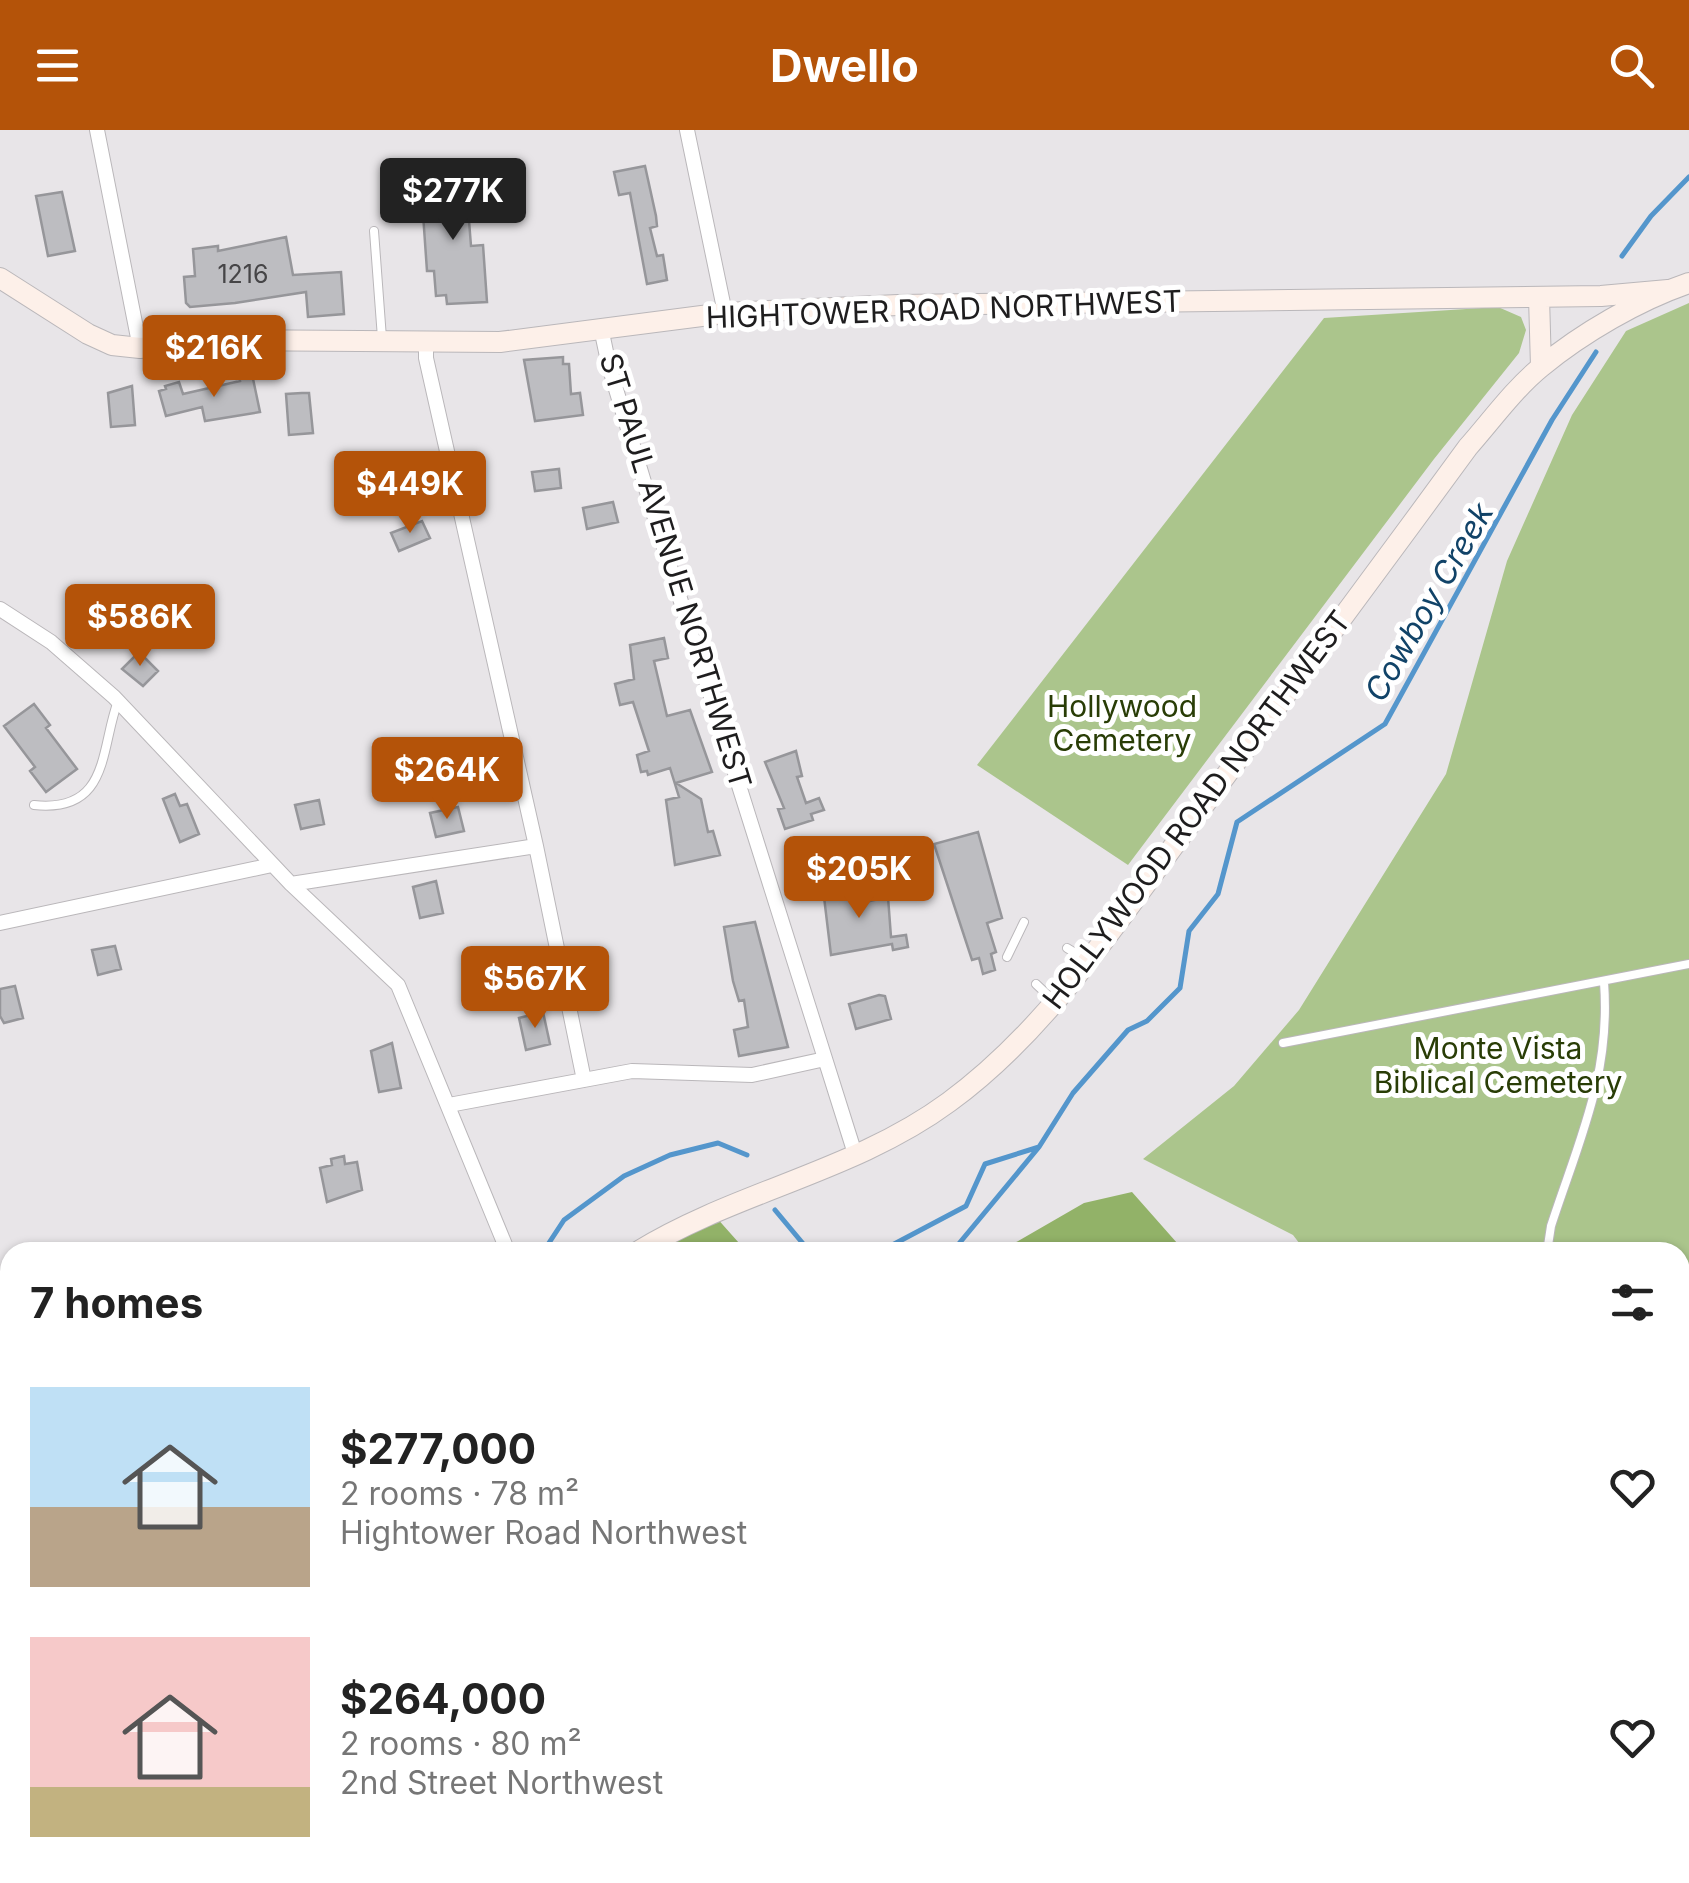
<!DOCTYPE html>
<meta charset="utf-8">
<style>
:root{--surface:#fff;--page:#f6f6f6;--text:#222;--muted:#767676;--accent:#b45309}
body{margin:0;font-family:Inter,sans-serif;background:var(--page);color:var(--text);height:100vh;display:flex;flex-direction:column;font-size:38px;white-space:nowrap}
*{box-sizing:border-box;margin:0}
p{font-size:32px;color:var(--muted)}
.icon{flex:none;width:55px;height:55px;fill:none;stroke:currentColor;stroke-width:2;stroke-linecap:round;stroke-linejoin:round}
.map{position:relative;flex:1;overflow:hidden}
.side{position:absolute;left:0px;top:1112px;width:1690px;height:642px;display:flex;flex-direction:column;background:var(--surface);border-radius:30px 30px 0 0;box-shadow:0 2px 8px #0004}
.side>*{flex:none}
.price{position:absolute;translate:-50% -85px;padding:0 22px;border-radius:10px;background:var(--accent);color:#fff;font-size:32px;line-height:65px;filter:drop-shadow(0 2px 5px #0008)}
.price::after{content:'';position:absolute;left:50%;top:60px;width:30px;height:22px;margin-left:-15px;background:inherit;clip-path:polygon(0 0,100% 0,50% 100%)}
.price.on{background:#222;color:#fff}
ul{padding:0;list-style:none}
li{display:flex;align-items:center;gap:30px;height:250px;padding:0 30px}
li span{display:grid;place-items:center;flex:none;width:280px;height:200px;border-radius:0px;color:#555}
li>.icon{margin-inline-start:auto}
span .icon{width:120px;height:120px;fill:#fffc;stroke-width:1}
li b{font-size:42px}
h2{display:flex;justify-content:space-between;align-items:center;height:120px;padding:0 30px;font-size:42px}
header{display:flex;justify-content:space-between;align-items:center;height:130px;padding:0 30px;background:var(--accent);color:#fff;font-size:45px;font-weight:700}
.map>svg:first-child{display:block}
.green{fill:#abc58c}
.forest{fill:#92b268}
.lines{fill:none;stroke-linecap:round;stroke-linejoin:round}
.stream{stroke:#5496cc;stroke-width:5}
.building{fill:#bdbdc1;stroke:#96969a;stroke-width:2.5}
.lane-casing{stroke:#bab7ba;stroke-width:10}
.street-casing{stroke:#bab7ba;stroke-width:16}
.secondary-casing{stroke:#bab7ba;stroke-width:22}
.lane{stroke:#fff;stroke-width:8}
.street{stroke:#fff;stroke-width:14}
.secondary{stroke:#fdf0e9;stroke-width:20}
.labels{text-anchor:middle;stroke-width:10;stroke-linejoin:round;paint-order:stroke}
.number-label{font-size:25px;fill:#464547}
.street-label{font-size:30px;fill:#1e1d1e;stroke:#fff}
.park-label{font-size:30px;fill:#293d06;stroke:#fff}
.water-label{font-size:32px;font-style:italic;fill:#114368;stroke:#fff}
</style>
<header><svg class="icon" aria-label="menu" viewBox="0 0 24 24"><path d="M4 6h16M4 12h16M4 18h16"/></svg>Dwello<svg class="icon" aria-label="search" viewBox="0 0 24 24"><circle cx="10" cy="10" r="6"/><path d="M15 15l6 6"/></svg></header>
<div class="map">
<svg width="1689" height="1753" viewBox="0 0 1689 1753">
<rect width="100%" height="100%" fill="#e8e5e8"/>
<path class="green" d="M1689,173V1241L1680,1240V1122H1306L1293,1105L1143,1029L1234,956L1299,880L1446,644L1507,431L1572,285L1626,201Z
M1498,177L1521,187L1526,200L1519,223L1434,329L1128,735L977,635L1324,188Z"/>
<path class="forest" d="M1132,1062L1185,1122H999L1084,1073Z
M715,1086L747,1122H652Z
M1680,1432L1689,1435V1753H1554L1544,1745H1680Z"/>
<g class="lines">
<path class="stream" d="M1622,126L1651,86L1689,47
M775,1080L810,1122
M543,1122L564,1090L624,1046L670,1025L718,1013L747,1025
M879,1122L966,1076L985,1034L1039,1017L1073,963L1128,900L1147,891L1180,858L1189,801L1218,764L1237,692L1385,594L1552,290L1596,222
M952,1122L1039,1017
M178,1753L187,1745"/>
</g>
<path class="building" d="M645,36L656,86L657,96L650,98L657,126L663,125L667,150L647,154L630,63L619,65L614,42Z
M474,52L476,78H468L471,116L483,115L487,172L447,174L446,165L436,166L434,141H427L421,55Z
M62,62L75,121L48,126L36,66Z
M286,107L293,145L341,142L344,184L308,187L306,162L235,173L190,177L186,173L184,147L195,146L193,119L218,116V121Z
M563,227V234H569L571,264L580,263L583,285L535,291L524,230Z
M252,244L260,282L205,291L202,277L166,286L159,261L166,259L165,256L179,252L183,264L240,251L239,246Z
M132,256L135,295L111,297L108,263Z
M302,263H309L313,303L289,305L286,264Z
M559,339L561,358L535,361L532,342Z
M421,344L426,364L395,375L390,351Z
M613,372L618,392L587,399L583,378Z
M422,391L430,408L399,421L391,403Z
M664,508L668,528L654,531L667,586L690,580L712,642L676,653L701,669L708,702L713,701L720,725L675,735L666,670L679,667L670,638L648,645L647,641L641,642L637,625L649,621L633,572L620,575L615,554L634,549L630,515Z
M139,522L158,541L143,556L122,539Z
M34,574L50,595L46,598L77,639L46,662L30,641L35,637L4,596Z
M796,621L802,646L797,647L806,673L819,668L824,680L811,684L813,690L785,699L778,679L784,678L765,632Z
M175,664L180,676L187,674L199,704L180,712L163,669Z
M319,670L324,694L301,699L295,675Z
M458,677L464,701L436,707L430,683Z
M978,702L1002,788L987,793L996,822L991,824L995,840L983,844L979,828L972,830L934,714Z
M865,748L870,771L888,767L891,807L906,805L908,817L893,820L892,814L831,825L824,767L844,763L842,753Z
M436,751L443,783L420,788L413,757Z
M755,792L788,917L739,926L734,900L748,897L744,870L739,871L733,851L724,797Z
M115,816L121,839L98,845L92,820Z
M15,856L23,888L4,893L0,886V859Z
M879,865L885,866L891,889L856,899L849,874Z
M543,882L550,914L526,920L519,888Z
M392,913L401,958L379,962L371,921Z
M344,1026L345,1034L357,1032L362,1060L327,1072L320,1038L332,1035L331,1029Z"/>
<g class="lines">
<g class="lane-casing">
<path id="lane" d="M374,101L382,208
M34,675C110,683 100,619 118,571
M1067,818L1085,829
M1007,827L1024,792
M1036,854L1054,871
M1283,913L1689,834
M1547,1122L1551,1096C1579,1010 1611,945 1604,852
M222,1753L232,1745"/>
</g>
<g class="street-casing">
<path id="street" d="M97,0L140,218
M687,0L725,183
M601,198L609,236L660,405L856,1027
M426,214V228L536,716L584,950
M0,479L51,512L114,567L291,754L398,855L508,1122
M291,754L536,716
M0,793L272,735
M449,975L632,941L752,945L825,929
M0,1221L10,1220
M0,1482L10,1479
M0,1742L10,1737
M483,1745L485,1753
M1550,1745L1562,1753
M1098,1753L1150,1745"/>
</g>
<g class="secondary-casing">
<path id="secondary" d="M0,148L88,204L112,215L140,218L230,210L500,212L725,183L898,175L1601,166L1668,160
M1539,167L1541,237
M637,1122C736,1061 854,1042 949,972C1048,900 1117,791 1190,694C1283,568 1376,443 1468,317C1491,291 1514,259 1541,237C1582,203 1639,170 1689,153
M337,1753L341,1745"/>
</g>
<use href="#lane" class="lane"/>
<use href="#street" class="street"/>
<use href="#secondary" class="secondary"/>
</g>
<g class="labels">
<g class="number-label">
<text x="243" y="153">1216</text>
</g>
<g class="street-label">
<text transform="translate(944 180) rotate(-2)" y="10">HIGHTOWER ROAD NORTHWEST</text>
<text transform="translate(675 441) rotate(73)" y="10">ST PAUL AVENUE NORTHWEST</text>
<text transform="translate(1197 680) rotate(-53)" y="10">HOLLYWOOD ROAD NORTHWEST</text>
</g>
<g class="park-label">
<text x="1122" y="587">Hollywood<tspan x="1122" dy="34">Cemetery</tspan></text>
<text x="1498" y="929">Monte Vista<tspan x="1498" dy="34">Biblical Cemetery</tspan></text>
</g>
<g class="water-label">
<text transform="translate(1429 472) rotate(-60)" y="11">Cowboy Creek</text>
</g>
</g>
</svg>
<b class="price on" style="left:453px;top:113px">$277K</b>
<b class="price" style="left:214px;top:270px">$216K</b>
<b class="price" style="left:410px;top:406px">$449K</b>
<b class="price" style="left:140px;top:539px">$586K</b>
<b class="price" style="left:447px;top:692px">$264K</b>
<b class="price" style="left:859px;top:791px">$205K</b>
<b class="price" style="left:535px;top:901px">$567K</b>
<section class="side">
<h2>7 homes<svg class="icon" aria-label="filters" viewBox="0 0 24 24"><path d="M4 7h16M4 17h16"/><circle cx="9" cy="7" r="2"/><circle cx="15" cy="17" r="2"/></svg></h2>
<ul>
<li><span style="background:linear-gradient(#bfe0f5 60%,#b9a48a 0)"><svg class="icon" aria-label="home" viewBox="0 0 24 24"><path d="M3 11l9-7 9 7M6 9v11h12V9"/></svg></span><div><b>$277,000</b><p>2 rooms · 78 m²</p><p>Hightower Road Northwest</p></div><svg class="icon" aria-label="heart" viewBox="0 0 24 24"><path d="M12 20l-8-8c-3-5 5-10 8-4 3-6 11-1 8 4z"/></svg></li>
<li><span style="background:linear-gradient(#f6c9c9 75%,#c2b280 0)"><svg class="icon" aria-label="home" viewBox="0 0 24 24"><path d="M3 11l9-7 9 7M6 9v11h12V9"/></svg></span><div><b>$264,000</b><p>2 rooms · 80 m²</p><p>2nd Street Northwest</p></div><svg class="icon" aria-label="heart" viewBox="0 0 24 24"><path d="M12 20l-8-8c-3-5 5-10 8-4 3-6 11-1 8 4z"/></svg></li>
</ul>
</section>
</div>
